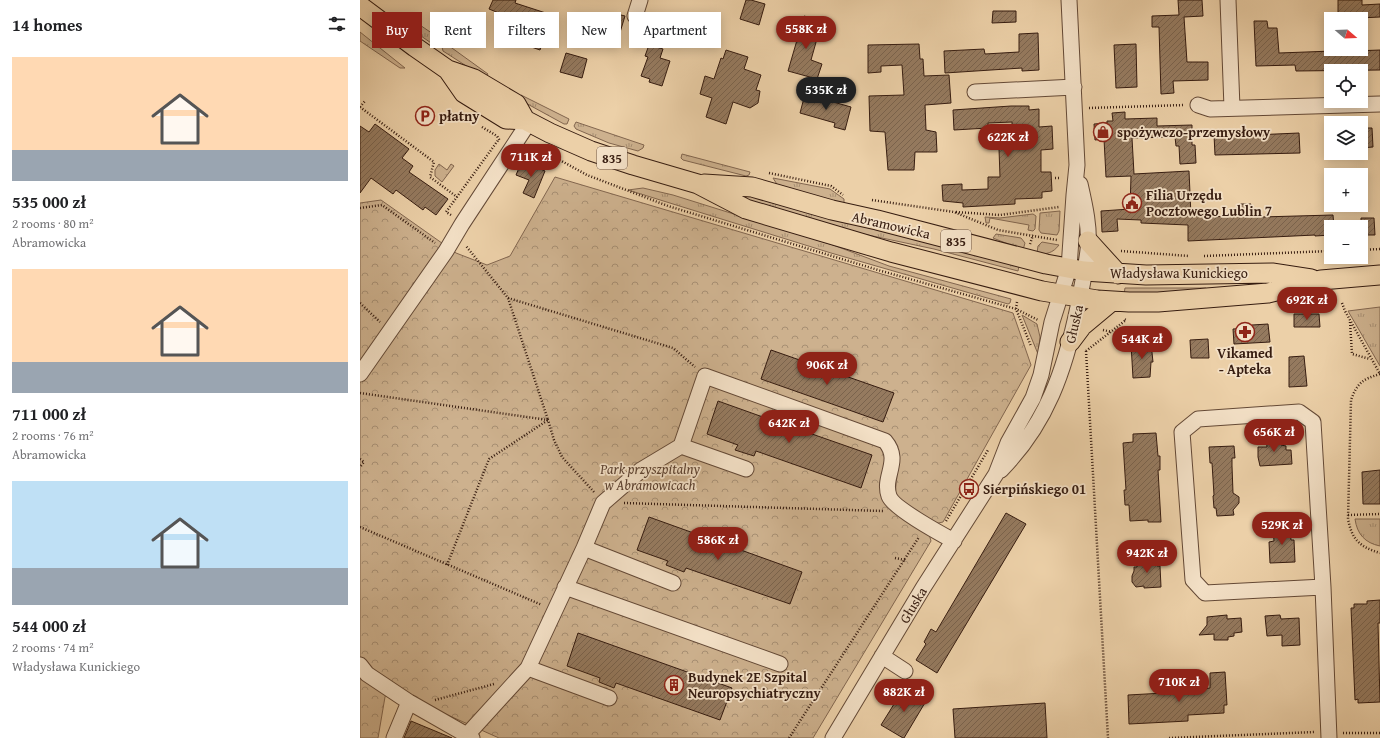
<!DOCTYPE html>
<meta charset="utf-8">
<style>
:root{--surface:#fff;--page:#f2f2f2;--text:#202124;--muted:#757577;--accent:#8f2418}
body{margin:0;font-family:"Gentium Book Plus",serif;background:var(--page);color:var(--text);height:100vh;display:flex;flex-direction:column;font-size:15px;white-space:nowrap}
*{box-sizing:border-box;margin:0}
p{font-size:13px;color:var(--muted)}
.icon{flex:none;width:22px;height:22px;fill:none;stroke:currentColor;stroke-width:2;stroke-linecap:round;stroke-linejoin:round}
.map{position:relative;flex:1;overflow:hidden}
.details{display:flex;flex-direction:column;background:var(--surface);width:360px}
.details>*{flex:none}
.hud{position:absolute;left:12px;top:12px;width:380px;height:36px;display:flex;gap:8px}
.needle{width:26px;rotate:109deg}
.fabs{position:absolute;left:964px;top:12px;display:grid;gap:8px}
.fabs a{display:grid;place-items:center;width:44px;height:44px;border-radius:0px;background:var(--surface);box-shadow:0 2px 10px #0003;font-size:20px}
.price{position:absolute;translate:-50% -34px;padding:0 9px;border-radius:14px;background:var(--accent);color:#fff;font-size:13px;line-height:26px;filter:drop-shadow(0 1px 2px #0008)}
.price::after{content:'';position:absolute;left:50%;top:24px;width:12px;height:9px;margin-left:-6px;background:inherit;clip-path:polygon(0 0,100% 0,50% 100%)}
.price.selected{background:#222;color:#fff}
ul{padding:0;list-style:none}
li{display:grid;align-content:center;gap:8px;height:212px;padding:0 12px}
li span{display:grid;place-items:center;height:124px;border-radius:0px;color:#555}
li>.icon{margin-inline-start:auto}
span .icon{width:72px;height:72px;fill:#fffc;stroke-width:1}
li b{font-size:17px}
h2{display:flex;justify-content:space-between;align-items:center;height:48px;padding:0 12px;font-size:17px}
.tag{padding:0 14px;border-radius:0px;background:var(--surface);box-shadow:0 2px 10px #0003;font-size:14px;line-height:36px}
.tag.selected{background:var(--accent);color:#fff}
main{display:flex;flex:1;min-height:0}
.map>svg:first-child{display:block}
.grass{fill:url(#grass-tufts);stroke:#82664f}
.park{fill:url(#park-crowns);stroke:#82664f}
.building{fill:url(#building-hatch);stroke:#361c10}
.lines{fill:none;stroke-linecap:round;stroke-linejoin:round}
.minor-casing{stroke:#644936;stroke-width:17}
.major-casing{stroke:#361c10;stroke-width:21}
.path{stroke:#361c10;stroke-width:2.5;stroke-dasharray:1 2;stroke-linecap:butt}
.minor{stroke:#f3e0c6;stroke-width:15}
.major{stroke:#ecd0a8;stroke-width:19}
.labels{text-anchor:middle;stroke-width:3.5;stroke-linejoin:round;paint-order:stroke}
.shield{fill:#f3e0c6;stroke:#6f5747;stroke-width:1}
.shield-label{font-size:13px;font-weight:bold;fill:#361c10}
.poi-label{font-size:14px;font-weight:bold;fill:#361c10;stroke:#f3e0c6;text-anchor:start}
.street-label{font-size:14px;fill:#361c10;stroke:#f3e0c6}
.park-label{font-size:14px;font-style:italic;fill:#5c4130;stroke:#f3e0c6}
</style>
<main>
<section class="details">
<h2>14 homes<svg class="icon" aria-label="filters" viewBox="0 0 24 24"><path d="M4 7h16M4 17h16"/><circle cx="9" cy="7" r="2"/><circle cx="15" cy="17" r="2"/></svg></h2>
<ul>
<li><span style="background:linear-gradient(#ffd9b3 75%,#9aa5b1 0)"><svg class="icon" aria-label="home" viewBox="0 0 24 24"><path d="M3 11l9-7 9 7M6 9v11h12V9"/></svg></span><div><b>535 000 zł</b><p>2 rooms · 80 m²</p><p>Abramowicka</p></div></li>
<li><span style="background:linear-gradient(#ffd9b3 75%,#9aa5b1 0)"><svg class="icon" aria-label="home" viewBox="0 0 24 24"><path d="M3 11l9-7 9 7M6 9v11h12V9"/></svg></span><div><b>711 000 zł</b><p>2 rooms · 76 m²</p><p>Abramowicka</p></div></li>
<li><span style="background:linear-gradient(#bfe0f5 70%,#9aa5b1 0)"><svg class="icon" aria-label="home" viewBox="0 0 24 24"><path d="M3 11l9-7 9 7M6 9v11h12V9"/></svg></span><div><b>544 000 zł</b><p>2 rooms · 74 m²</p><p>Władysława Kunickiego</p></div></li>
</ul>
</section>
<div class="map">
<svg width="1020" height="738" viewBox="0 0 1020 738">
<defs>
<pattern id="grass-tufts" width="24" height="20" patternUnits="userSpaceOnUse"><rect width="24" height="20" fill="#cdb18e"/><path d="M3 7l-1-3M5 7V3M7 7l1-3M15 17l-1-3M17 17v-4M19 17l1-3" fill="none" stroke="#a78f73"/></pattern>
<pattern id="park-crowns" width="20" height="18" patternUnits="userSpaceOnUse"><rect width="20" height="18" fill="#cdb18e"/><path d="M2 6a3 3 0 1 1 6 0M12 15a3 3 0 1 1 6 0" fill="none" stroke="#a78f73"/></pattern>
<pattern id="building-hatch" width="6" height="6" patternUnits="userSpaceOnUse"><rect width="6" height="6" fill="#957a5f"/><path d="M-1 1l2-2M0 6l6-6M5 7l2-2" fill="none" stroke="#7a634d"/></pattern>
</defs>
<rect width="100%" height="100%" fill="#ecd0a8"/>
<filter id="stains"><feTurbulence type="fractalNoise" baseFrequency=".005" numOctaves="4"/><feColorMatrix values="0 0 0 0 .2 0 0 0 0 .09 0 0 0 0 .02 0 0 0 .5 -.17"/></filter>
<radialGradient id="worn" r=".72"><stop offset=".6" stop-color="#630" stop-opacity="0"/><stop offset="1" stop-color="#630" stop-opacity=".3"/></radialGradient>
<path class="grass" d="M54,21L79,38L74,45L51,29V24Z
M0,32L45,68H40L0,41Z
M85,43L128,74L125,78L83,51L82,47Z
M161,95L209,119L207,124H204L162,101L160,99Z
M216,122L284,145L283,148L278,151L249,143L216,129L214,126Z
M322,154L390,172L389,175L386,176L323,160L321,158Z
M79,164L87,170L91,164L94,166L82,182L75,176V170Z
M413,178L470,189L484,199V204L418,186Z
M283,188L313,195L473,245L529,266L651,299L650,303L648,304L471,253L268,190Z
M368,189L659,266L658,271L574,249L475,228L366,194Z
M700,211L699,231L697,235L681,233L679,230L680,213Z
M673,214L676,216L675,229L673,231L668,230L669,225L630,218L629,223H626L625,217L640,218Z
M636,234L661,238L665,243L663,250L633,238Z
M682,242L699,245C693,253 686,255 677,253L678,246Z
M765,288H846L847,291L764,294Z
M1020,307V366L988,311Z
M662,315L677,324L680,337L678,354Z
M995,519H1020V546C1005,543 997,534 995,519Z"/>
<path class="park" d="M195,177L653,313L671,365L583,522L574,524L569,534L571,541L453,738H139L72,708L31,684L25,697L18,738H0V203L21,200L96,253L127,265L150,256Z"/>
<path class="building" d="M133,0H156L155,3L192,15L188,27L191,28L187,40L184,39L180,50L160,43L166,24L129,9Z
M386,0H391L405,4L399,25L380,19Z
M818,0H842L843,16L824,17L827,62H848V80L813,81L814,93L801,94L799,27H792V16L819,15Z
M978,0H1002V5L1020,4V17L978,19Z
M633,11H656V22L632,23Z
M253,13L265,16L258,39L246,35Z
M444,16L462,21L451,60L462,64L457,79L428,71Z
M894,21H907L908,28H917L919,53L973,51V49H993L994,51L1020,50V70L936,71L935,65L896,66Z
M678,33L679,70L662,71V68L585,73L584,51L624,49L625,54L659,52V34Z
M559,44L560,59H563L564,76L589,75L591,103L565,105L566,130L576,132L577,152H555L554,170H528L525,132L510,131L509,96L544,95L542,65L521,66V72L508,73V45Z
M776,44L777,87L756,88L754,45Z
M289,45L303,49L300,58L310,61L302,86L289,82L290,79L281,76L288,57L285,56Z
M366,50L388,57L384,69L401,75L396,90L400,91L398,103L390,108L373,102L366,124L346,117L352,98L340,94L345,76L354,79L361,58L363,59Z
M206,53L227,59L222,78L200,72Z
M445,94L491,107L485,130L474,127L475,123L440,113Z
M651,106H669V110L679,109V127L692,126L693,149L681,150V172H691L692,191L682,192V198L655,199V204L603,207V203L583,201L582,185L602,184V190L628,189V177H640L639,149L653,148L652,122L628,123V128L594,130L593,110Z
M765,112V119L797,118V126L832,125V145H835L836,163L820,164L819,146H816L815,137L772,138L774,174L829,171L831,216H847V217L877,216V207H880V204H891L892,215H901V217L973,215L974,227H971V235L955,236V235L828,241V225L781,223V220L757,219L758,231L742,232L741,211L770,209L771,176L746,177L744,139L735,140L734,124L747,123V121H753L752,113Z
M15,124L49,149L42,158L53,166L49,172L88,199L76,215L65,207L63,210L36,190L33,194L11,178L0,193V126L9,132Z
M1001,128H1012L1013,147L1001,148Z
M939,133L940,153L855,155L854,135L871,134V136Z
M162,161L185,171L174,198L163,193L169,180L156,175Z
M1001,218H1014L1015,235H1001Z
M934,314H959L960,327H934Z
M908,324L910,342L874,344L873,329L890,328L892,325Z
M848,339L849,358H831L830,340Z
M791,343L793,362H791L790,377L773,378L771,344Z
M411,350L534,393L523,422L401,379Z
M944,356L947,386L929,387V357Z
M358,401L414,421L417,412L435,418L432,427L512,455L501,488L396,451L394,456L375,450L378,445L347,434Z
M796,433L798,456H800V470H798L801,522H788V520L770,521L769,505H765L764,490H766L763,443L773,442V434Z
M921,437V445L926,446V450H931L932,464L900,466L898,457V447H907L906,438Z
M874,446L875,458H872V466L873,493L879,497V503L873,510L874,515L857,516L856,508H854L853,496L854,495L852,463H850L849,447Z
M1020,470V504H1003L1002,472Z
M646,513L666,524L577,673L556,660L566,644L564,642L571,629L576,632Z
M289,517L442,572L430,604L326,568L324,572L306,565L308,561L277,550Z
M930,527L931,540H934L935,562L910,563L909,542L914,541L913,528Z
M777,559H797V566H800L801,587L784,588V586L776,587L772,582V576L774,571V567H777Z
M1020,600V623H1018L1020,702L998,703V699L995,700L991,608H994V604H1007V601Z
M867,615V619L881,618L882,632L874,633V636L868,637V640H854V634L839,635L847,625V617Z
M920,615L921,619L939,618L940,645L922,646V635L907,636L905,616Z
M218,633L372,688L360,720L256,683L254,688L239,682L240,678L207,666Z
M865,672L867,705H864V713L828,715V721L769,724L768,695L804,693V692L843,690V689L850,688V673Z
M544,688L566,701L544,738H543L521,725Z
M685,703L687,738H595L593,709Z
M51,721L92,738H44Z"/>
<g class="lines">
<g class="minor-casing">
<path id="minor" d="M868,0L872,108
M275,16L280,0
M615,92L714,87
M838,105L850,109L1020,104
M0,374L86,251L102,224L169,122
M321,446L345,376L525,441C542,461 522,476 529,496C533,508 581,534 594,541
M641,470C687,423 705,370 718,307C721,289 726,269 728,250C730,228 725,206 720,184
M224,548L313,583
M205,587L420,664
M963,587L845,593L833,580L822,432L838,419L939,412L953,422L963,587L969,738
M522,656L545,671
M0,665L7,674L49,702L112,738
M249,698L168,668L224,548L243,503L281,470L321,446L386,469
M106,736L168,668
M34,738L49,702
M473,738L563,588L636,474L648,443L673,398L681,375L692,322L709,268L714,195L717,165L709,0"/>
</g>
<g class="major-casing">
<path id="major" d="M0,6L55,47L88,70L114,79L156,104L165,120
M88,70L104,93L146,119L165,120L190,133L231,151L273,165L338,184L386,209L531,252L682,291L737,300L769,302H798L908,293L961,280L1020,275
M344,184L392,187L472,210L517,220L686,264L724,271L786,275L912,273L951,279
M728,241L758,274
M710,342L722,326L752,301"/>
</g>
<path class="path" d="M0,107L74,162L70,177L97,197
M0,107L5,101
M729,108L824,105
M122,127L137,136L140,141
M170,146H174L187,153L227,175L308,206L518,270L656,309L678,320
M166,163L174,146
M409,173L471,186L483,195
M695,178H701
M512,200L594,212L638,230L697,240
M0,208L22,205L75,243
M596,212L640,215L699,207
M91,215L86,212L139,139
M670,244L673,235
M1001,250L1020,249
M761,251L829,256
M844,256L971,251
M148,298L313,348L335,367
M657,302L656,309L671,346
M0,303L20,322
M982,303L985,311L1020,374
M990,322L992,354L1010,359
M743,330L752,332
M726,351L766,320L764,319
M726,351L748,738
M1020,374C1003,379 997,383 991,400L988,519C992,540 1000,547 1020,553
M0,393L188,420L194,440L202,457L234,492
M0,459L4,462L0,467
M264,503L523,511
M988,515L1020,514
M586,521L628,450
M0,527L182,605
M535,558L545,560
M87,565L129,459L188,420L148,298L106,246
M75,700L134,684
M983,733H1020
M429,738L559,537
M809,738L955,732"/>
<use href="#minor" class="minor"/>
<use href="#major" class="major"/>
</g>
<defs>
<g id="parking-ring" transform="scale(1)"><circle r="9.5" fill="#f3e0c6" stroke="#8f2418" stroke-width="1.5"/><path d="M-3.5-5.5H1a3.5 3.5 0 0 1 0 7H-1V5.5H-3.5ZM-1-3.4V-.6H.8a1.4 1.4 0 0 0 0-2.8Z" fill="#8f2418"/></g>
<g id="shop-ring" transform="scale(1)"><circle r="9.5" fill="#f3e0c6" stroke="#8f2418" stroke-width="1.5"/><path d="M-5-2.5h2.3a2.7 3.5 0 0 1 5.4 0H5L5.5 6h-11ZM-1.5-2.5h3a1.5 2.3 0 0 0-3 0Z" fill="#8f2418"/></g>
<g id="civic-ring" transform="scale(1)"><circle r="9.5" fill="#f3e0c6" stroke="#8f2418" stroke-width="1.5"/><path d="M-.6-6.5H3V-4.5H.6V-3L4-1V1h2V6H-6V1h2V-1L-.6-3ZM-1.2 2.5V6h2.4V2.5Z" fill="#8f2418"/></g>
<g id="pharmacy-ring" transform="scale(1)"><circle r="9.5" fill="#f3e0c6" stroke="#8f2418" stroke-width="1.5"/><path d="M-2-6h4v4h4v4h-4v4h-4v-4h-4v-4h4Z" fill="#8f2418"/></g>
<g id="bus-ring" transform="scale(1)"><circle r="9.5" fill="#f3e0c6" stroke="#8f2418" stroke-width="1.5"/><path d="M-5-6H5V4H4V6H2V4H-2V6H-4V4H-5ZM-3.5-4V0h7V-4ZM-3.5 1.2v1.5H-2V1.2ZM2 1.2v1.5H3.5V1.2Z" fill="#8f2418"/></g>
<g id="building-ring" transform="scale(1)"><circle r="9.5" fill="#f3e0c6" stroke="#8f2418" stroke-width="1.5"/><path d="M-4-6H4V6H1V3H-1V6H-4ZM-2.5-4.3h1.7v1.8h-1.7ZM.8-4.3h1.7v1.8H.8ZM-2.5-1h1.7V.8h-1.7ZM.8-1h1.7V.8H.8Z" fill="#8f2418"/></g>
</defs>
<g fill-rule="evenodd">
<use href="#parking-ring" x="65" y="116"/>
<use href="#shop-ring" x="743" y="132"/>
<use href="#civic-ring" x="772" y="203"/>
<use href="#pharmacy-ring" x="885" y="332"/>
<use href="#bus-ring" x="609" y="489"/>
<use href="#building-ring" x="314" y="685"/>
</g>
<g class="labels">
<g class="shield">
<rect x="237" y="147" width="30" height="22" rx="3"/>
<rect x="581" y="230" width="30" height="22" rx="3"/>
</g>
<g class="shield-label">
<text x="252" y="163">835</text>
<text x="596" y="246">835</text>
</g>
<g class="poi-label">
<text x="79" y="121">płatny</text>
<text x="757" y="137">spożywczo-przemysłowy</text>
<text x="786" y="200">Filia Urzędu<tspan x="786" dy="16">Pocztowego Lublin 7</tspan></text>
<text x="885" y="358" text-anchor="middle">Vikamed<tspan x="885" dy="16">- Apteka</tspan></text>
<text x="623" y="494">Sierpińskiego 01</text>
<text x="328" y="682">Budynek 2E Szpital<tspan x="328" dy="16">Neuropsychiatryczny</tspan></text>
</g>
<g class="street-label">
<text transform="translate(531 225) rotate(13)" y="5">Abramowicka</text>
<text x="819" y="278">Władysława Kunickiego</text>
<text transform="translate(714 324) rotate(-77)" y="5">Głuska</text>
<text transform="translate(553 605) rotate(-59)" y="5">Głuska</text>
</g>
<g class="park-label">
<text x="290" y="474">Park przyszpitalny<tspan x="290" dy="16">w Abramowicach</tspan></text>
</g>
</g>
<rect width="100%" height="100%" filter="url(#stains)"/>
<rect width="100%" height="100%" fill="url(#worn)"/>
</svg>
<div class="fabs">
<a><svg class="needle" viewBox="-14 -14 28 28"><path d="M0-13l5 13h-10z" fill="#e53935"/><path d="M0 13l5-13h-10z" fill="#757577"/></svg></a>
<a><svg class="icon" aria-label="locate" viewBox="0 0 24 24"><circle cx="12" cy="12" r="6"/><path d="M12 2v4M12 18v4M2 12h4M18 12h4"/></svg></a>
<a><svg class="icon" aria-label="layers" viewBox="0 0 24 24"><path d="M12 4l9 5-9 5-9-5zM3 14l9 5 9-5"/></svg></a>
<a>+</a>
<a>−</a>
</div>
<b class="price" style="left:446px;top:50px">558K zł</b>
<b class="price selected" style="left:466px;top:111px">535K zł</b>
<b class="price" style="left:648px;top:158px">622K zł</b>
<b class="price" style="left:171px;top:178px">711K zł</b>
<b class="price" style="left:947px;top:321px">692K zł</b>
<b class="price" style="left:782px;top:360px">544K zł</b>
<b class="price" style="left:467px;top:386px">906K zł</b>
<b class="price" style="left:429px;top:444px">642K zł</b>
<b class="price" style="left:914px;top:453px">656K zł</b>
<b class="price" style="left:922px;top:546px">529K zł</b>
<b class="price" style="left:358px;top:561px">586K zł</b>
<b class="price" style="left:787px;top:574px">942K zł</b>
<b class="price" style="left:819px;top:703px">710K zł</b>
<b class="price" style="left:544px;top:713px">882K zł</b>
<div class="hud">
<a class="tag selected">Buy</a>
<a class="tag">Rent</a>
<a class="tag">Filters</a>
<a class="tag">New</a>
<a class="tag">Apartment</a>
</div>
</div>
</main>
